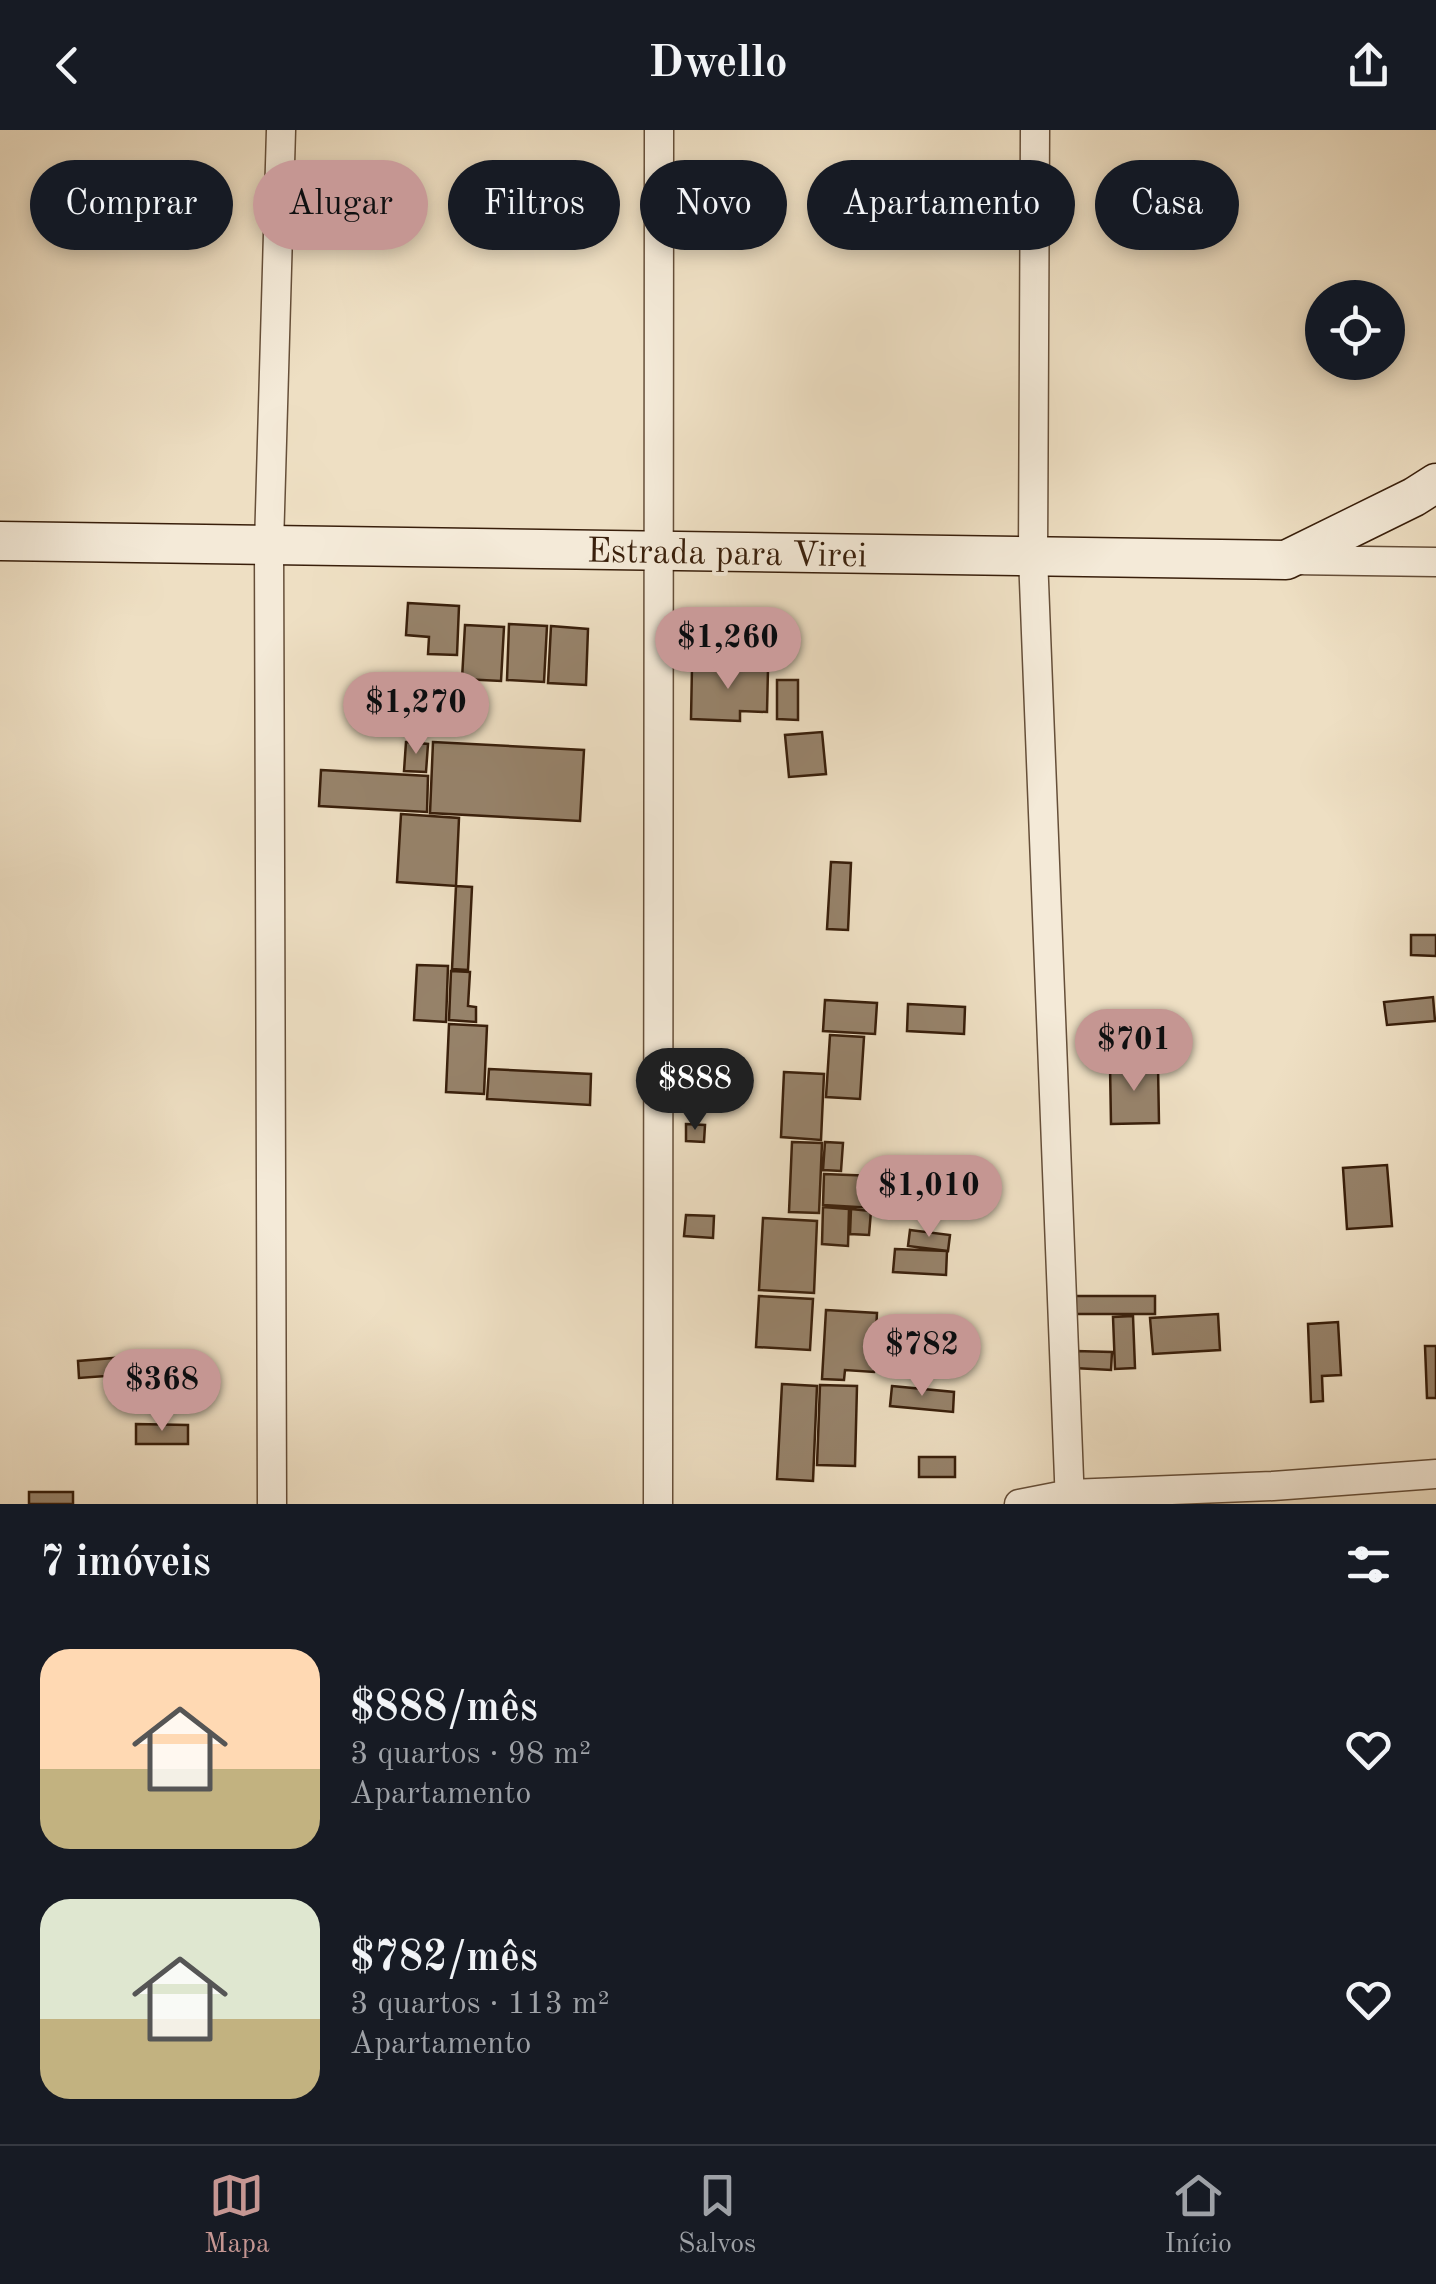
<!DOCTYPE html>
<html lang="pt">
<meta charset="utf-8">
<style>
:root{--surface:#171b24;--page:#242831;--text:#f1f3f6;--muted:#9ea1a6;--line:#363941;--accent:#c59692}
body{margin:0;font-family:"Old Standard TT",serif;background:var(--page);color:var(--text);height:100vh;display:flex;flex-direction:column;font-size:38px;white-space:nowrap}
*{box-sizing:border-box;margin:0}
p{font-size:32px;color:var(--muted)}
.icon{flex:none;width:55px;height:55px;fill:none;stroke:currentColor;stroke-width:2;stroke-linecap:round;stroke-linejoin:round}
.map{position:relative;height:1374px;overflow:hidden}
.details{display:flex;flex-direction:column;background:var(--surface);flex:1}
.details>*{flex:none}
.hud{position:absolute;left:30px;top:30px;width:1378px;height:90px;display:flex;gap:20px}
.controls{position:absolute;left:1305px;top:150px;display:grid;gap:20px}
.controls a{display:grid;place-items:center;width:100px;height:100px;border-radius:50%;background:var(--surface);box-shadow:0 5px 15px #0003;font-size:50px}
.price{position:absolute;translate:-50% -85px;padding:0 22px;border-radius:35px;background:var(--accent);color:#111;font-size:32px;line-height:65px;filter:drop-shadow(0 2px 5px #0008)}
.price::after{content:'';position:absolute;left:50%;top:60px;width:30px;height:22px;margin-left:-15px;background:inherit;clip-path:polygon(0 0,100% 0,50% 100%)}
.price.current{background:#222;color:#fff}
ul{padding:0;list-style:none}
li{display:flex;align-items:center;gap:30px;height:250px;padding:0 40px}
li span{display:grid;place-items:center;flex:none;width:280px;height:200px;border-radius:30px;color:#555}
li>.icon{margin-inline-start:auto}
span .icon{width:120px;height:120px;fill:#fffc;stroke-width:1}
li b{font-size:42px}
h2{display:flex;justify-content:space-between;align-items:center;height:120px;padding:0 40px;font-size:42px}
.tag{padding:0 35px;border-radius:45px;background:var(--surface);box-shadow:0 5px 15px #0003;font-size:35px;line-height:90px}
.tag.current{background:var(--accent);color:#111}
header{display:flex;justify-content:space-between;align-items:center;height:130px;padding:0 40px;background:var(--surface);font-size:45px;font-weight:700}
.dock{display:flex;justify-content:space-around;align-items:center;height:140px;border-top:2px solid var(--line);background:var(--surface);font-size:28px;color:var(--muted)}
.dock a{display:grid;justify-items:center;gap:5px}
.dock .current{color:var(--accent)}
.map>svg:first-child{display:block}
.building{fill:#97836b;stroke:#391f0b;stroke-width:2.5}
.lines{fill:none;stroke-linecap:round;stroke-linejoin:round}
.street-casing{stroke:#664f39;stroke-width:31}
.secondary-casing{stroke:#391f0b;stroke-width:41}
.street{stroke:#f4ead8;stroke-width:28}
.secondary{stroke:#f4ead8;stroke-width:38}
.labels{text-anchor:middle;stroke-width:8;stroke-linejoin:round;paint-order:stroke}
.street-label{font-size:35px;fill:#391f0b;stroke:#f4ead8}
</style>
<header><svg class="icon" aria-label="back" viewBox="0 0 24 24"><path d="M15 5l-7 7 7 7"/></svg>Dwello<svg class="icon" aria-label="share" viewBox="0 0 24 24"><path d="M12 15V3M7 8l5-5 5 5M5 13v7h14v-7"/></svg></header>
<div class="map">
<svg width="1436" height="1374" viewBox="0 0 1436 1374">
<rect width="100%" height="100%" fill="#eedfc3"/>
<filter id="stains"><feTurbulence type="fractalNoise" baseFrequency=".002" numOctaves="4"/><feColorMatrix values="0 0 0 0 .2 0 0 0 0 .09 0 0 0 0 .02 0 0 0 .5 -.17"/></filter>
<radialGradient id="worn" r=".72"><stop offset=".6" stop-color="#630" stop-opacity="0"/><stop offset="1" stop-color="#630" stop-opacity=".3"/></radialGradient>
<path class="building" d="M408,473L459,476L457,525L428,524L429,507L406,505Z
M509,494L547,496L544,552L507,550Z
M465,495L504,497L501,551L462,549Z
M551,496L588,499L586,555L548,553Z
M692,536L768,539L767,582L740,581V591L691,589Z
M777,550H798V590L777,589Z
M822,602L826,644L789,647L785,605Z
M406,612L428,614L426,642L404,641Z
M433,612L584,620L580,691L430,683Z
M321,640L428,646L427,682L319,676Z
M401,684L459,688L456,756L397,752Z
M831,732L851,733L848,800L827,799Z
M456,756L472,757L468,840L452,839Z
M1411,805H1436V826L1411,825Z
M417,835L448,836L446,892L414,890Z
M451,841L470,842L468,876L476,877V892L449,890Z
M1433,867L1435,891L1387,895L1384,872Z
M825,870L877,873L875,904L823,901Z
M908,874L965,877L964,904L907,901Z
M449,894L487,896L484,964L446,962Z
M830,905L864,907L860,969L826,967Z
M1110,935H1158L1159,993L1111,994Z
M489,939L591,944L590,975L487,969Z
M784,942L824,944L821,1010L781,1007Z
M686,994L705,995L704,1012L686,1011Z
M792,1012L822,1013L819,1083L789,1082Z
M825,1012L843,1013L841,1041L823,1040Z
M1387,1035L1392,1096L1347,1099L1343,1038Z
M824,1044L875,1046L874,1078L823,1075Z
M823,1077L849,1079L848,1116L822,1114Z
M851,1079L871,1081L869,1105L850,1104Z
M686,1085L714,1086L713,1108L684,1106Z
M763,1088L817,1091L814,1163L759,1160Z
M910,1100L950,1105L948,1121L908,1116Z
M895,1119L947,1121L946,1145L893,1142Z
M759,1166L813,1169L810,1220L756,1217Z
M1066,1166H1155V1184H1066Z
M826,1180L877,1183L874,1242L845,1240L844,1250L822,1249Z
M1218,1184L1220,1220L1153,1224L1150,1188Z
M1133,1186L1135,1238L1115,1239L1113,1187Z
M1338,1192L1341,1245L1322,1246L1323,1271L1311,1272L1308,1194Z
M1425,1216H1436V1268H1427Z
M1075,1221L1112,1222L1111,1240L1074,1238Z
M172,1223L174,1241L79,1248L78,1231Z
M782,1254L817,1256L813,1351L777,1349Z
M820,1255L857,1256L855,1336L817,1335Z
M892,1256L954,1262L953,1282L890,1276Z
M136,1294L188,1295V1314H136Z
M919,1327H955V1347H919Z
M29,1362H73V1374H29Z"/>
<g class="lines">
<g class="street-casing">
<path id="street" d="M1035,0L1033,426L1070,1374
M1292,430L1436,432
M272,1374L269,415L281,0
M658,1374L659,0
M1019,1374L1070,1364L1273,1356L1436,1344"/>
</g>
<g class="secondary-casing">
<path id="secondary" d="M0,411L1286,430L1414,367L1436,353"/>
</g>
<use href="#street" class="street"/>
<use href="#secondary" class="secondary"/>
</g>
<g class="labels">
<g class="street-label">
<text transform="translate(727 422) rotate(1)" y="12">Estrada para Virei</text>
</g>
</g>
<rect width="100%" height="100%" filter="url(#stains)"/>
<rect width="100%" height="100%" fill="url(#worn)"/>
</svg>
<div class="controls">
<a><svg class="icon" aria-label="locate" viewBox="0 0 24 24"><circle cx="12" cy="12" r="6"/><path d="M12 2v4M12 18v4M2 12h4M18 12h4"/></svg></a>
</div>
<b class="price" style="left:728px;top:562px">$1,260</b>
<b class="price" style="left:416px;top:627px">$1,270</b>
<b class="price" style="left:1134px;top:964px">$701</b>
<b class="price current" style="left:695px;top:1003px">$888</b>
<b class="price" style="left:929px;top:1110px">$1,010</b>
<b class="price" style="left:922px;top:1269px">$782</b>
<b class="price" style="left:162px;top:1304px">$368</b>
<div class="hud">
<a class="tag">Comprar</a>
<a class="tag current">Alugar</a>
<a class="tag">Filtros</a>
<a class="tag">Novo</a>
<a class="tag">Apartamento</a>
<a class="tag">Casa</a>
</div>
</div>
<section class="details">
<h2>7 imóveis<svg class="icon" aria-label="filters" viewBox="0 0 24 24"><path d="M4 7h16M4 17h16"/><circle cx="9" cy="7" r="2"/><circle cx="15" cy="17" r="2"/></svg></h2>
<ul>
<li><span style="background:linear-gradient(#ffd9b3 60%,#c2b280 0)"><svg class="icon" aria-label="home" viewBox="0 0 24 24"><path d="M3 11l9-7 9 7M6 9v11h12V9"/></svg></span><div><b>$888/mês</b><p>3 quartos · 98 m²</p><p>Apartamento</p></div><svg class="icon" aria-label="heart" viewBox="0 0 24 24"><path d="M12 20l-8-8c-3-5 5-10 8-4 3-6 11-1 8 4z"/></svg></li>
<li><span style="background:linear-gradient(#dfe7d0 60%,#c2b280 0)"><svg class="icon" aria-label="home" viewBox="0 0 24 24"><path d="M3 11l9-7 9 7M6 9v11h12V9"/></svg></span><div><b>$782/mês</b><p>3 quartos · 113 m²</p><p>Apartamento</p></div><svg class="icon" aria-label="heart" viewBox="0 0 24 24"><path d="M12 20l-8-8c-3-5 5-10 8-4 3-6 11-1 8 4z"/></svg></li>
</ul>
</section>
<nav class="dock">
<a class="current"><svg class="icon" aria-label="map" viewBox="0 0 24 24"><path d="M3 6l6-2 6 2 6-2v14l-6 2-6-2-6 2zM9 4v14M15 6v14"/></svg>Mapa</a>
<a><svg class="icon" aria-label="saved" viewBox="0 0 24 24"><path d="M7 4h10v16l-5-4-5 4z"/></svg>Salvos</a>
<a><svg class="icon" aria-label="home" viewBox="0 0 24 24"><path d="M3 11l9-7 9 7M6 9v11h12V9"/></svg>Início</a>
</nav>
